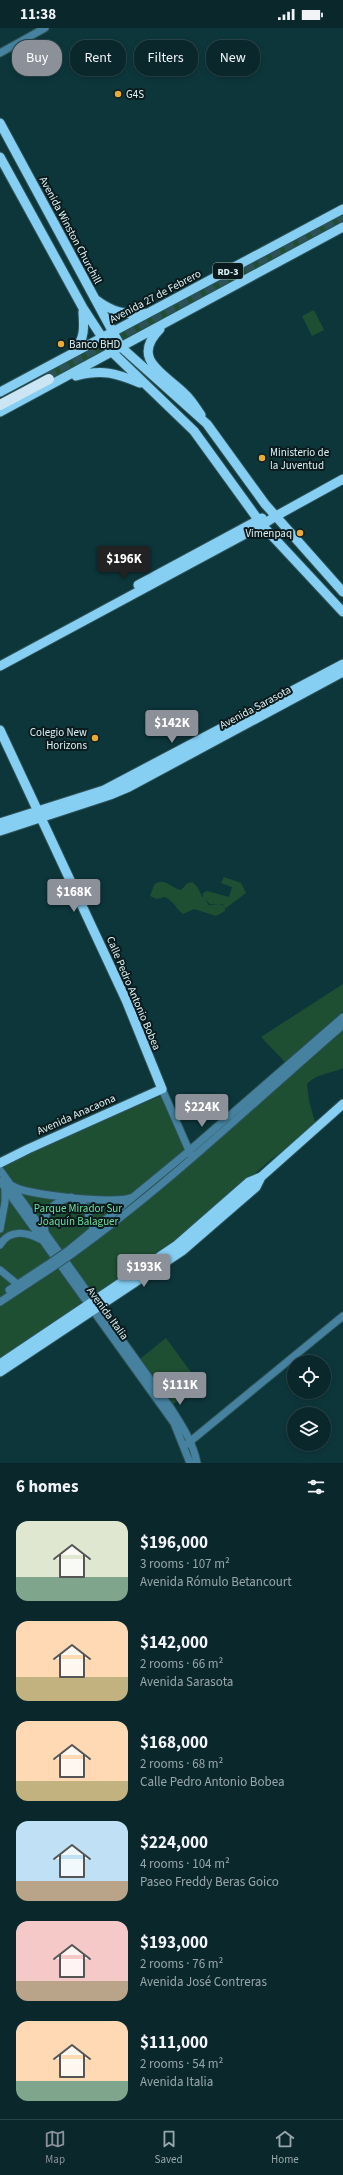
<!DOCTYPE html>
<meta charset="utf-8">
<style>
:root{--surface:#0a282c;--page:#183438;--text:#f1f3f6;--muted:#99a6a9;--line:#2a4448;--accent:#8c9099}
body{margin:0;font-family:"Source Sans 3",sans-serif;background:var(--page);color:var(--text);height:100vh;display:flex;flex-direction:column;font-size:15px;white-space:nowrap}
*{box-sizing:border-box;margin:0}
p{font-size:13px;color:var(--muted)}
.icon{flex:none;width:22px;height:22px;fill:none;stroke:currentColor;stroke-width:2;stroke-linecap:round;stroke-linejoin:round}
.map{position:relative;height:1435px;overflow:hidden}
.details{display:flex;flex-direction:column;background:var(--surface);flex:1}
.details>*{flex:none}
.guide{position:absolute;left:12px;top:12px;width:319px;height:36px;display:flex;gap:8px}
.controls{position:absolute;left:287px;top:1327px;display:grid;gap:8px}
.controls a{display:grid;place-items:center;width:44px;height:44px;border-radius:50%;background:var(--surface);box-shadow:0 2px 6px #0003,0 0 0 1px var(--line);font-size:20px}
.price{position:absolute;translate:-50% -34px;padding:0 9px;border-radius:4px;background:var(--accent);color:#fff;font-size:13px;line-height:26px;filter:drop-shadow(0 1px 2px #0008)}
.price::after{content:'';position:absolute;left:50%;top:24px;width:12px;height:9px;margin-left:-6px;background:inherit;clip-path:polygon(0 0,100% 0,50% 100%)}
.price.current{background:#222;color:#fff}
ul{padding:0;list-style:none}
li{display:flex;align-items:center;gap:12px;height:100px;padding:0 16px}
li span{display:grid;place-items:center;flex:none;width:112px;height:80px;border-radius:12px;color:#555}
li>.icon{margin-inline-start:auto}
span .icon{width:48px;height:48px;fill:#fffc;stroke-width:1}
li b{font-size:17px}
h2{display:flex;justify-content:space-between;align-items:center;height:48px;padding:0 16px;font-size:17px}
.pill{padding:0 14px;border-radius:16px;background:var(--surface);box-shadow:0 2px 6px #0003,0 0 0 1px var(--line);font-size:14px;line-height:36px}
.pill.current{background:var(--accent);color:#fff}
.status{display:flex;justify-content:space-between;align-items:center;height:28px;padding:0 20px;background:var(--surface);direction:ltr}
.status svg{height:11px;fill:currentColor}
.dock{display:flex;justify-content:space-around;align-items:center;height:56px;border-top:1px solid var(--line);background:var(--surface);font-size:11px;color:var(--muted)}
.dock a{display:grid;justify-items:center;gap:2px}
.dock .current{color:var(--accent)}
.map>svg:first-child{display:block}
.green{fill:#1e4f33}
.lines{fill:none;stroke-linecap:round;stroke-linejoin:round}
.highway-tunnel{stroke:#2c5257;stroke-width:10;stroke-dasharray:10 5;stroke-linecap:butt}
.minor-casing{stroke:#2e5459;stroke-width:9}
.major-casing{stroke:#2e5459;stroke-width:11}
.highway-casing{stroke:#2e5459;stroke-width:12}
.minor{stroke:#4682a0;stroke-width:7}
.major{stroke:#87cef3;stroke-width:9}
.highway{stroke:#cbe5f4;stroke-width:10}
.minor-bridge-casing{stroke:#2e5459;stroke-width:9;stroke-linecap:butt}
.minor-bridge{stroke:#4682a0;stroke-width:7}
.poi-dot{fill:#e8ab37;stroke:#0b1b1d;stroke-width:1.5}
.labels{text-anchor:middle;stroke-width:4;stroke-linejoin:round;paint-order:stroke}
.shield{fill:#0b1b1d;stroke:#9fb2b5;stroke-width:1}
.shield-label{font-size:10px;font-weight:bold;fill:#def3f6}
.poi-label{font-size:11px;fill:#def3f6;stroke:#0b1b1d;text-anchor:start}
.street-label{font-size:11px;fill:#def3f6;stroke:#0b1b1d}
.park-label{font-size:11px;fill:#6ddf9c;stroke:#0b1b1d}
</style>
<div class="status"><b>11:38</b><svg viewBox="0 0 49 12"><path d="M0 12V9h3v3zM5 12V6h3v6zM10 12V3h3v9zM15 12V0h3v12zM26 1h20v11H26zM47 4h2v5h-2z"/></svg></div>
<div class="map">
<svg width="343" height="1435" viewBox="0 0 343 1435">
<rect width="100%" height="100%" fill="#0d363b"/>
<path class="green" d="M343,183V197L52,354L46,343Z
M314,282L324,302L312,308L302,288Z
M224,849L241,855L246,865L226,880L222,876H210L204,871L209,877L220,876L225,879V883L216,888L194,881L183,886C175,880 175,874 165,869L157,871L150,868L154,857C163,848 171,860 181,862C184,860 185,856 188,855C196,851 200,866 203,870V865L207,863L229,869L232,859L221,855Z
M343,956V983L285,1034L261,1009Z
M343,1000V1040C330,1046 317,1045 307,1056L309,1073L316,1098L269,1133L173,1217L0,1333V1140L44,1117L161,1068L191,1132Z
M166,1310L199,1355L170,1379L136,1334Z"/>
<g class="lines">
<path class="highway-tunnel" d="M46,347L343,187"/>
<g class="minor-casing">
<path id="minor" d="M0,25L45,0
M162,1061L191,1127
M0,1142L170,1379C181,1396 193,1414 197,1435
M0,1153L174,1395L190,1435
M13,1158C24,1167 116,1176 130,1170
M0,1201L5,1174V1161
M45,1204C41,1183 53,1175 71,1169L86,1179L95,1207
M0,1217C9,1201 26,1204 40,1211
M70,1221L189,1123L343,989
M72,1226C168,1157 254,1074 343,997
M0,1242L21,1259
M9,1262L47,1237
M0,1274L50,1241
M187,1416L343,1288"/>
</g>
<g class="major-casing">
<path id="major" d="M0,95L121,319L207,396L265,476L343,564
M0,129L83,280L111,323L194,403L262,497L343,584
M95,271C111,283 125,288 144,285
M160,301C129,332 166,346 186,367C192,373 196,380 201,387
M75,322C85,310 84,299 83,284
M76,348C102,341 116,345 140,355
M0,364L343,181
M0,384L343,199
M138,557L262,490
M0,638L262,497L276,488L343,451
M0,702L126,972L162,1061L28,1121L0,1135
M0,795L104,762L343,636
M0,803L110,767L129,759L343,644
M0,1336L177,1217L249,1154L261,1149L343,1076
M0,1344L182,1223L256,1159L261,1149"/>
</g>
<g class="highway-casing">
<path id="highway" d="M0,377L49,351"/>
</g>
<use href="#minor" class="minor"/>
<use href="#major" class="major"/>
<use href="#highway" class="highway"/>
<g class="minor-bridge-casing">
<path id="minor-bridge" d="M47,1237L70,1221
M50,1241L72,1226"/>
</g>
<use href="#minor-bridge" class="minor-bridge"/>
</g>
<g class="poi-dot">
<circle cx="118" cy="66" r="4"/>
<circle cx="61" cy="316" r="4"/>
<circle cx="262" cy="430" r="4"/>
<circle cx="300" cy="505" r="4"/>
<circle cx="95" cy="710" r="4"/>
</g>
<g class="labels">
<rect class="shield" x="213" y="235" width="30" height="16" rx="3"/>
<g class="shield-label">
<text x="228" y="247">RD-3</text>
</g>
<g class="poi-label">
<text x="126" y="70">G4S</text>
<text x="69" y="320">Banco BHD</text>
<text x="270" y="428">Ministerio de<tspan x="270" dy="13">la Juventud</tspan></text>
<text x="292" y="509" text-anchor="end">Vimenpaq</text>
<text x="87" y="708" text-anchor="end">Colegio New<tspan x="87" dy="13">Horizons</tspan></text>
</g>
<g class="street-label">
<text transform="translate(71 202) rotate(62)" y="4">Avenida Winston Churchill</text>
<text transform="translate(155 268) rotate(-28)" y="4">Avenida 27 de Febrero</text>
<text transform="translate(255 679) rotate(-28)" y="4">Avenida Sarasota</text>
<text transform="translate(134 965) rotate(67)" y="4">Calle Pedro Antonio Bobea</text>
<text transform="translate(76 1086) rotate(-24)" y="4">Avenida Anacaona</text>
<text transform="translate(108 1285) rotate(54)" y="4">Avenida Italia</text>
</g>
<g class="park-label">
<text x="78" y="1184">Parque Mirador Sur<tspan x="78" dy="13">Joaquín Balaguer</tspan></text>
</g>
</g>
</svg>
<div class="controls">
<a><svg class="icon" aria-label="locate" viewBox="0 0 24 24"><circle cx="12" cy="12" r="6"/><path d="M12 2v4M12 18v4M2 12h4M18 12h4"/></svg></a>
<a><svg class="icon" aria-label="layers" viewBox="0 0 24 24"><path d="M12 4l9 5-9 5-9-5zM3 14l9 5 9-5"/></svg></a>
</div>
<b class="price current" style="left:124px;top:552px">$196K</b>
<b class="price" style="left:172px;top:716px">$142K</b>
<b class="price" style="left:74px;top:885px">$168K</b>
<b class="price" style="left:202px;top:1100px">$224K</b>
<b class="price" style="left:144px;top:1260px">$193K</b>
<b class="price" style="left:180px;top:1378px">$111K</b>
<div class="guide">
<a class="pill current">Buy</a>
<a class="pill">Rent</a>
<a class="pill">Filters</a>
<a class="pill">New</a>
</div>
</div>
<section class="details">
<h2>6 homes<svg class="icon" aria-label="filters" viewBox="0 0 24 24"><path d="M4 7h16M4 17h16"/><circle cx="9" cy="7" r="2"/><circle cx="15" cy="17" r="2"/></svg></h2>
<ul>
<li><span style="background:linear-gradient(#dfe7d0 70%,#7fa58c 0)"><svg class="icon" aria-label="home" viewBox="0 0 24 24"><path d="M3 11l9-7 9 7M6 9v11h12V9"/></svg></span><div><b>$196,000</b><p>3 rooms · 107 m²</p><p>Avenida Rómulo Betancourt</p></div></li>
<li><span style="background:linear-gradient(#ffd9b3 70%,#c2b280 0)"><svg class="icon" aria-label="home" viewBox="0 0 24 24"><path d="M3 11l9-7 9 7M6 9v11h12V9"/></svg></span><div><b>$142,000</b><p>2 rooms · 66 m²</p><p>Avenida Sarasota</p></div></li>
<li><span style="background:linear-gradient(#ffd9b3 75%,#c2b280 0)"><svg class="icon" aria-label="home" viewBox="0 0 24 24"><path d="M3 11l9-7 9 7M6 9v11h12V9"/></svg></span><div><b>$168,000</b><p>2 rooms · 68 m²</p><p>Calle Pedro Antonio Bobea</p></div></li>
<li><span style="background:linear-gradient(#bfe0f5 75%,#b9a48a 0)"><svg class="icon" aria-label="home" viewBox="0 0 24 24"><path d="M3 11l9-7 9 7M6 9v11h12V9"/></svg></span><div><b>$224,000</b><p>4 rooms · 104 m²</p><p>Paseo Freddy Beras Goico</p></div></li>
<li><span style="background:linear-gradient(#f6c9c9 75%,#b9a48a 0)"><svg class="icon" aria-label="home" viewBox="0 0 24 24"><path d="M3 11l9-7 9 7M6 9v11h12V9"/></svg></span><div><b>$193,000</b><p>2 rooms · 76 m²</p><p>Avenida José Contreras</p></div></li>
<li><span style="background:linear-gradient(#ffd9b3 75%,#7fa58c 0)"><svg class="icon" aria-label="home" viewBox="0 0 24 24"><path d="M3 11l9-7 9 7M6 9v11h12V9"/></svg></span><div><b>$111,000</b><p>2 rooms · 54 m²</p><p>Avenida Italia</p></div></li>
</ul>
</section>
<nav class="dock">
<a class="current"><svg class="icon" aria-label="map" viewBox="0 0 24 24"><path d="M3 6l6-2 6 2 6-2v14l-6 2-6-2-6 2zM9 4v14M15 6v14"/></svg>Map</a>
<a><svg class="icon" aria-label="saved" viewBox="0 0 24 24"><path d="M7 4h10v16l-5-4-5 4z"/></svg>Saved</a>
<a><svg class="icon" aria-label="home" viewBox="0 0 24 24"><path d="M3 11l9-7 9 7M6 9v11h12V9"/></svg>Home</a>
</nav>
